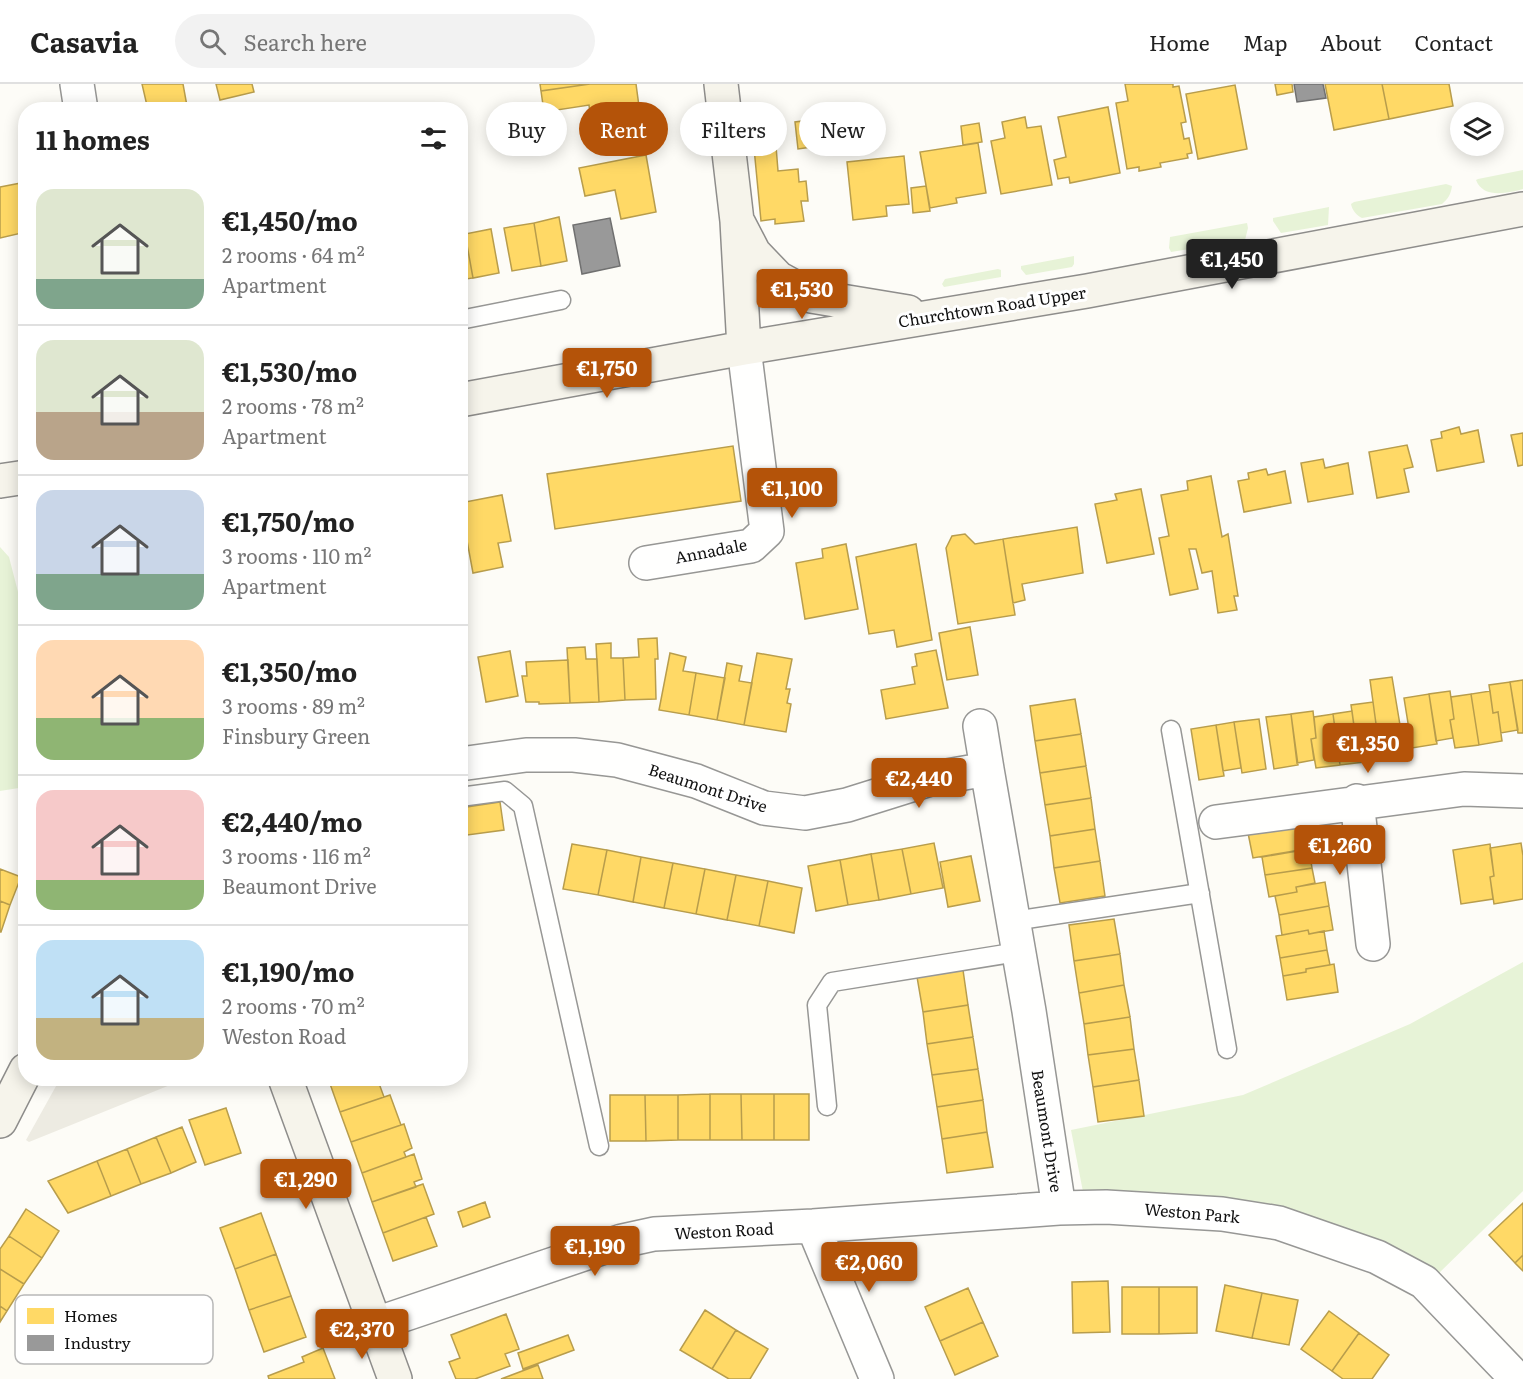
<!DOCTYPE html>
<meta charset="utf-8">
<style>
:root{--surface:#fff;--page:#f2f2f2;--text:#222;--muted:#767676;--line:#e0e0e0;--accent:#b45309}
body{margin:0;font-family:Literata,serif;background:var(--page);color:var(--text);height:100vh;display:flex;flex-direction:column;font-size:22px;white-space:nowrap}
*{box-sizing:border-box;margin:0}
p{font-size:20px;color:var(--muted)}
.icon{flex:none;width:33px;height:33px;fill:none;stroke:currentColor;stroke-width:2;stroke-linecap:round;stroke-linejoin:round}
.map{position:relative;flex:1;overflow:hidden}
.panel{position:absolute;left:18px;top:18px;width:450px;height:984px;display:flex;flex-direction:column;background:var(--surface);border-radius:24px;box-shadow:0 3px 15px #0003}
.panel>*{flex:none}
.banner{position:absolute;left:486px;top:18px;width:570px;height:54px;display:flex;gap:12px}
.buttons{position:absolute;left:1450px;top:18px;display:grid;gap:12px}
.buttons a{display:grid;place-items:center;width:54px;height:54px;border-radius:50%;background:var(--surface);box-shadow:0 3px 15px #0003;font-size:30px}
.price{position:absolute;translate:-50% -51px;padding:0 14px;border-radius:6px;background:var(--accent);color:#fff;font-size:20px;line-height:39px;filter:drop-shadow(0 2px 3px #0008)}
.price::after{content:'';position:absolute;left:50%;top:36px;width:18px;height:14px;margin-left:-9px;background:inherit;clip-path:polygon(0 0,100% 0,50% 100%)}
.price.active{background:#222;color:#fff}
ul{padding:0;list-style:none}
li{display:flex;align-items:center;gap:18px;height:150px;padding:0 18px}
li+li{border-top:2px solid var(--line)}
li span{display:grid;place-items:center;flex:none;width:168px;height:120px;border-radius:18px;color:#555}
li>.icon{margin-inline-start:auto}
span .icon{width:72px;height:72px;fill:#fffc;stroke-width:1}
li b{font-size:26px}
h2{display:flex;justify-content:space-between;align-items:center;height:72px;padding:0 18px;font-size:26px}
.chip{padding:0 21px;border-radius:27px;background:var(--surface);box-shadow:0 3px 15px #0003;font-size:21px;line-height:54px}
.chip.active{background:var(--accent);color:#fff}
header{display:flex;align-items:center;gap:36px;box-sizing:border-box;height:84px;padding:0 30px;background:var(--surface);border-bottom:2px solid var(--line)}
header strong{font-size:28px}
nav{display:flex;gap:33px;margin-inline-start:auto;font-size:21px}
.search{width:420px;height:54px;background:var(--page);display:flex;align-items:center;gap:15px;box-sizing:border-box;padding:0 21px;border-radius:33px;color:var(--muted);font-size:22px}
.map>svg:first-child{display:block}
.green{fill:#e7f3d7}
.plaza{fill:#edebe2}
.homes{fill:#ffd966;stroke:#b89d4c;stroke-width:1.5}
.industry{fill:#999;stroke:#707070;stroke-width:1.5}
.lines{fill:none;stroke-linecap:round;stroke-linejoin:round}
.lane-casing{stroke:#979795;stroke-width:21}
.street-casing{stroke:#979795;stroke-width:36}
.secondary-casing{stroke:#8e8d8b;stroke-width:36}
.lane{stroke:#fffffe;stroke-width:18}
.street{stroke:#fffffe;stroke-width:33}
.secondary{stroke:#f6f4eb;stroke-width:33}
.labels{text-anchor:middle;stroke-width:6;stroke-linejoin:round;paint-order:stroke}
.street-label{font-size:16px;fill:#111;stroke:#fff}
.key{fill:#fff;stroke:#b8b8b8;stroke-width:1.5}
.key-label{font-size:16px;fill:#111}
</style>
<header>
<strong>Casavia</strong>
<div class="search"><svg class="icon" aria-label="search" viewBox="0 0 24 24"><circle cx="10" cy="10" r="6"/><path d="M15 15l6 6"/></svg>Search here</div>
<nav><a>Home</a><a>Map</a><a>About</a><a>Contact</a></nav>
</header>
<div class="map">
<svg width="1523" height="1295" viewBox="0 0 1523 1295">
<rect width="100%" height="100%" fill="#fdfcf7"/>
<path class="green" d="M1523,86V105C1508,109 1483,115 1476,96L1478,95Z
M1446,100L1452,102C1451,110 1448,115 1442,120L1362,134C1357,132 1352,126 1351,120L1354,118Z
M1329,123L1328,141L1281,149L1273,137V134Z
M1247,139L1248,144L1245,156L1171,168L1169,164L1170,153Z
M1074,172V180L1072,183L1026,191L1021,185V182Z
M998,185L1001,186V193L944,203L942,200L945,195Z
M0,463L9,473L25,535V703L0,707Z
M1523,878V1107L1438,1190L1084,1113L1071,1046L1243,1011L1410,940Z"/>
<path class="plaza" d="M60,995V994L185,995L29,1058L26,1056Z"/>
<path class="homes" d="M142,0H183L187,22L170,26H148Z
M216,0H252L254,8L220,16Z
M540,0H590L541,7Z
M590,0H636L640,30L591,38L589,21L544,28L541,7Z
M1125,0H1173V3L1179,2L1186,38L1181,39L1184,55L1189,54L1192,69L1187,70L1188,74L1160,79L1161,83L1139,87V83L1127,85L1116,19L1128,17Z
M1275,0H1292L1293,8L1277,11Z
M1325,0H1382L1389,35L1334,46Z
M1382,0H1449L1453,22L1389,35Z
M1235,1L1247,65L1198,75L1186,10Z
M1108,23L1120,89L1070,99L1069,93L1058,95L1054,76L1066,73L1058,33Z
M1025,33L1027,44L1041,42L1052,101L1001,110L991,57L1005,54L1002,38Z
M816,35L819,62L798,65L795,38Z
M979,39L982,58L963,61L961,42Z
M978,59L986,109L956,114L957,119L930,124L920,68Z
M776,62L778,87L798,85L799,98L806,97L808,117H801L804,137L775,140V135L761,137L754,64Z
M646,71L656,128L621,135L615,106L585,112L579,84Z
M904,72L909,120L886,122L887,132L853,136L847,78Z
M26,98V148L0,154V103Z
M926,102L930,127L913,129L911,104Z
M559,133L567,177L541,182L534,139Z
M534,139L541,182L512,187L504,144Z
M491,145L499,189L473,194L465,150Z
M465,150L473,194L460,196V151Z
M1459,343L1461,350L1478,346L1484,378L1437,387L1431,356L1442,354L1441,348Z
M1523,349V381L1518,382L1511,351Z
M1407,361L1413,383L1404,385L1409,408L1377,414L1369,368Z
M733,362L741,417L555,445L547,390Z
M1323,375L1325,384L1348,379L1353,410L1308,418L1301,379Z
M1266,385L1268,391L1285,387L1291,419L1244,428L1238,397L1249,395L1248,389Z
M1211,392L1222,453L1228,450L1238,512H1234L1237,526L1218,529L1212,487L1202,489L1196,465H1189L1198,505L1170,511L1159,454L1169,452L1161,411L1188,406L1187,397Z
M1141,405L1154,470L1107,479L1095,420L1117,416L1115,410Z
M502,411L511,457L498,459L503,483L473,489L460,419Z
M1077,443L1083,489L1022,500L1025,516L1013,519L1003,455Z
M965,450L975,460L1003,455L1015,531L958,540L946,464L952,452Z
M846,460L858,525L805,535L796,479L823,474L822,465Z
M916,460L932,556L897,563L894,546L869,550L856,473Z
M970,543L978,591L947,596L939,549Z
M657,554L658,575H655L656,615L625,616L623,574L639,573L638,555Z
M611,559V574H623L625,616L599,618L596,560Z
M585,563L586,575H597L599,618L570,619L567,564Z
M936,566L948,624L886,635L881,606L915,600L912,583L917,582L915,570Z
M510,567L518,612L486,618L478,573Z
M670,569L686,573L683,587L696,589L689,631L659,626Z
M757,569L792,575L786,605H790L787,619L791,620L786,648L744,641Z
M568,576L570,619L539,620V618H526L522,592H527L526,578Z
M727,579L742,582L739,597L752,599L744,641L717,636Z
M696,589L725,594L717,636L689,631Z
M1392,593L1404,665L1380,669L1370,596Z
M1523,596V649H1518L1510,598Z
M1510,598L1518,646L1501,649L1498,628L1493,629L1489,601Z
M1450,607L1454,635L1450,636L1453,654L1436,657L1429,610Z
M1490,607L1493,629L1498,628L1502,657L1479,661L1471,610Z
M1429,610L1437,660L1412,664L1404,614Z
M1471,610L1479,661L1455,664L1450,636L1454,635L1451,613Z
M1075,615L1081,650L1035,657L1030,622Z
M1373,618L1380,669L1363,671L1360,648L1355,649L1351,621Z
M1313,627L1316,654L1311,655L1314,676L1297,679L1291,630Z
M1352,627L1355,649L1360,648L1364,678L1340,681L1333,630Z
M1291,630L1298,681L1274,685L1266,633Z
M1333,630L1340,681L1316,684L1311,655L1316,654L1314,633Z
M1259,635L1266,685L1242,689L1234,638Z
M1234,638L1241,684L1223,687L1216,641Z
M1216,641L1224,692L1199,696L1191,645Z
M1081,650L1086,682L1040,689L1035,657Z
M1086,682L1091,714L1045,721L1040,689Z
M1091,714L1095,745L1050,752L1045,721Z
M500,718L504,746L460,752V724Z
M1308,739L1312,764L1253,774L1248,749Z
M1095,745L1100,777L1054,784L1050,752Z
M934,759L943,804L911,810L902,765Z
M1521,759L1523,772V815L1494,820L1490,793L1494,792L1490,764Z
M572,760L607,766L598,811L563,805Z
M1490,760L1494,792L1490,793L1493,815L1461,820L1453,766Z
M902,765L911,810L879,816L871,770Z
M1309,765L1312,784L1265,791L1262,773Z
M607,766L641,773L633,818L598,811Z
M871,770L879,816L848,821L840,776Z
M971,772L980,817L948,823L940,778Z
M641,773L673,779L664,824L633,818Z
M840,776L848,821L816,827L808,782Z
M1100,777L1105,812L1060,819L1054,784Z
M673,779L705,785L696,830L664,824Z
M1312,784L1315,799L1296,803L1297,808L1269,813L1265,791Z
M0,785L21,793L10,821L0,817Z
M705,785L736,791L727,836L696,830Z
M736,791L768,797L759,842L727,836Z
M768,797L802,804L794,849L759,842Z
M1325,798L1329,822L1279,831L1275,812L1297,808L1296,803Z
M0,817L10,821L1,848H0Z
M1329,822L1333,846L1309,850L1308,846L1282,851L1279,831Z
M1114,835L1120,870L1074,877L1069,841Z
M1308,846L1309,850L1324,847L1327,866L1280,874L1276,852Z
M1327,866L1330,881L1306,885V888L1283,892L1280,874Z
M1120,870L1124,901L1079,909L1074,877Z
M1334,880L1338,908L1287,916L1283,892L1306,888V885Z
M963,886L968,921L923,928L917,893Z
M1124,901L1130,933L1084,940L1079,909Z
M968,921L973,953L927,960L923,928Z
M1130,933L1134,965L1088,971L1084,940Z
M973,953L978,985L932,991L927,960Z
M1134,965L1139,996L1093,1003L1088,971Z
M978,985L983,1016L937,1023L932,991Z
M338,994H377L384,1013L340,1028L329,997Z
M1139,996L1144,1032L1098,1038L1093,1003Z
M710,1010V1056H678V1011Z
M710,1010H741L742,1056H710Z
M741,1010H774V1056H742Z
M774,1010H809V1056H774Z
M390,1011L401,1041L351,1058L340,1028Z
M610,1011H645L646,1057H610Z
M645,1011H678V1056L646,1057Z
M983,1016L987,1048L942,1055L937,1023Z
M226,1024L241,1069L205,1081L189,1036Z
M404,1040L412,1064L404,1068L406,1073L362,1089L351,1058Z
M182,1043L196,1078L171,1089L156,1053Z
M987,1048L993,1083L947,1089L942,1055Z
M156,1053L171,1089L141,1100L127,1065Z
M127,1065L141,1100L111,1112L97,1077Z
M414,1070L422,1095L414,1098L416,1103L372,1118L362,1089Z
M97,1077L111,1112L68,1129L48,1097Z
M423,1100L434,1130L383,1149L372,1118Z
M485,1118L490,1133L463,1143L458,1128Z
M1523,1119V1171L1515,1179L1489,1151Z
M26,1125L59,1147L42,1174L9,1152Z
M261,1129L276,1170L235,1185L220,1144Z
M426,1133L437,1162L393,1177L383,1149Z
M9,1152L42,1174L24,1200L0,1185V1165Z
M276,1170L291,1212L249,1226L235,1185Z
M1523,1171V1187L1515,1179Z
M0,1185L24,1200L7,1227L0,1222Z
M1108,1197L1110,1248L1073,1249L1072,1198Z
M1225,1201L1262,1209L1252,1254L1216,1247Z
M1122,1203H1159V1250H1122Z
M1159,1203H1197V1249L1159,1250Z
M968,1204L983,1238L940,1257L925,1223Z
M1262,1209L1298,1216L1289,1261L1252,1254Z
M291,1212L306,1253L264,1268L249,1226Z
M0,1222L7,1227L0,1238Z
M705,1226L736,1246L712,1285L680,1266Z
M1329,1227L1359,1249L1332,1287L1301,1265Z
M506,1230L519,1265L505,1270L510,1282L475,1295H456L449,1278L460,1274L451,1251Z
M983,1238L998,1272L955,1291L940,1257Z
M736,1246L768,1265L750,1295H729L712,1285Z
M1359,1249L1389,1271L1372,1295H1343L1332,1287Z
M568,1251L574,1266L523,1285L518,1269Z
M323,1264L335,1295H269L268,1292L304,1278L302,1273Z
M538,1281L543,1295H501Z"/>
<path class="industry" d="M1294,0H1323L1326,14L1297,18Z
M610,134L620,182L582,190L573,141Z"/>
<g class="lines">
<g class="lane-casing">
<path id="lane" d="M460,236L561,216
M1171,646L1227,965
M460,713L505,707L523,722L599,1062
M1013,837L1200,809
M827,1022L817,921L832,898L1018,868"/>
</g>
<g class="street-casing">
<path id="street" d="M77,0L81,26
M646,479L751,462L767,447L744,264
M980,642L987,685
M460,680L526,671H574L617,676L696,697L764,724L805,729L847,721L930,695L987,685L1029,927L1059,1124
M1357,717L1373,860
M1216,738L1464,705L1523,707
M813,1142L877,1295
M376,1240L622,1157L654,1150L813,1142L1059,1124L1106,1123L1222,1130L1279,1139L1377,1173L1424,1198L1517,1295"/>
</g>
<g class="secondary-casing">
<path id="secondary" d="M721,0L737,137L744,264
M739,140L754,169L778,194L811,212L908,228
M460,316L744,264L1087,207L1523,125
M0,397L26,393
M285,994L395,1295
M0,1037L26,986"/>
</g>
<use href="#lane" class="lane"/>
<use href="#street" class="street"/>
<use href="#secondary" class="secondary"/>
</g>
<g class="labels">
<g class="street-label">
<text transform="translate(992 223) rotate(-9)" y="6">Churchtown Road Upper</text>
<text transform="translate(711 467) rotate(-11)" y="6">Annadale</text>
<text transform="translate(708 704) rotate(18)" y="6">Beaumont Drive</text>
<text transform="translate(1047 1047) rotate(81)" y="6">Beaumont Drive</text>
<text transform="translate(1192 1129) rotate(5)" y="6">Weston Park</text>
<text transform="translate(724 1147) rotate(-3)" y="6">Weston Road</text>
</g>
</g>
<rect x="15" y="1211" width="198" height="69" rx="9" class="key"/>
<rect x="27" y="1224" width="27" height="16" fill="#ffd966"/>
<rect x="27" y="1251" width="27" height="16" fill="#999"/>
<g class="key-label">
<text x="64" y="1238">Homes</text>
<text x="64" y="1265">Industry</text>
</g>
</svg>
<div class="buttons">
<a><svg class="icon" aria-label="layers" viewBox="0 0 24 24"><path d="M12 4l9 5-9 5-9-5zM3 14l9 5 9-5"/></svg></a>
</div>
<b class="price active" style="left:1232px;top:206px">€1,450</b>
<b class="price" style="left:802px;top:236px">€1,530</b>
<b class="price" style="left:607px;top:315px">€1,750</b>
<b class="price" style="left:792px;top:435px">€1,100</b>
<b class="price" style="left:1368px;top:690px">€1,350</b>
<b class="price" style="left:919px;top:725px">€2,440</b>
<b class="price" style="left:1340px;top:792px">€1,260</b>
<b class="price" style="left:306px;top:1126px">€1,290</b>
<b class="price" style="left:595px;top:1193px">€1,190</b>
<b class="price" style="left:869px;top:1209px">€2,060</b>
<b class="price" style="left:362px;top:1276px">€2,370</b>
<div class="banner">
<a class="chip">Buy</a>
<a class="chip active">Rent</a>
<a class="chip">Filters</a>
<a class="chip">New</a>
</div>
<section class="panel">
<h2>11 homes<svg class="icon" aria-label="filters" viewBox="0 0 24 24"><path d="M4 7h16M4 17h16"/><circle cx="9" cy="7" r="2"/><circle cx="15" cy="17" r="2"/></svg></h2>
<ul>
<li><span style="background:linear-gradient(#dfe7d0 75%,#7fa58c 0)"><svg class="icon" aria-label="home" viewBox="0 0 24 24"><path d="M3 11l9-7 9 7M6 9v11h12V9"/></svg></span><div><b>€1,450/mo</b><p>2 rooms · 64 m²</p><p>Apartment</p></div></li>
<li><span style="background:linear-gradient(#dfe7d0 60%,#b9a48a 0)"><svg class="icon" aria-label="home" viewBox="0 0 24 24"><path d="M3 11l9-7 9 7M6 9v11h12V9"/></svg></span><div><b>€1,530/mo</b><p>2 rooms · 78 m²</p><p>Apartment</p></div></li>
<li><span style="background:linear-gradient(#c9d6e8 70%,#7fa58c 0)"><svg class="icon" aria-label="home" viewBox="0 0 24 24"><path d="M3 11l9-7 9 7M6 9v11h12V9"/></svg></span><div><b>€1,750/mo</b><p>3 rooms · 110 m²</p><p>Apartment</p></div></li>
<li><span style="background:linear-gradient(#ffd9b3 65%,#8fb573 0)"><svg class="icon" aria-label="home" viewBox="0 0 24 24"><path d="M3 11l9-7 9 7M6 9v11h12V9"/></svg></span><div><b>€1,350/mo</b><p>3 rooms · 89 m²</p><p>Finsbury Green</p></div></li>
<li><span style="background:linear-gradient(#f6c9c9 75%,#8fb573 0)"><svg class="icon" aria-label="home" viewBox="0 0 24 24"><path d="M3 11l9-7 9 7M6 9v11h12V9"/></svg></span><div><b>€2,440/mo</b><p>3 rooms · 116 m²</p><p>Beaumont Drive</p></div></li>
<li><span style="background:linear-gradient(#bfe0f5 65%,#c2b280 0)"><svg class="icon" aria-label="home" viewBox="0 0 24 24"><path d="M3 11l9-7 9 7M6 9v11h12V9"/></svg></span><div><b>€1,190/mo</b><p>2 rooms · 70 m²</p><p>Weston Road</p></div></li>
</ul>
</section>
</div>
